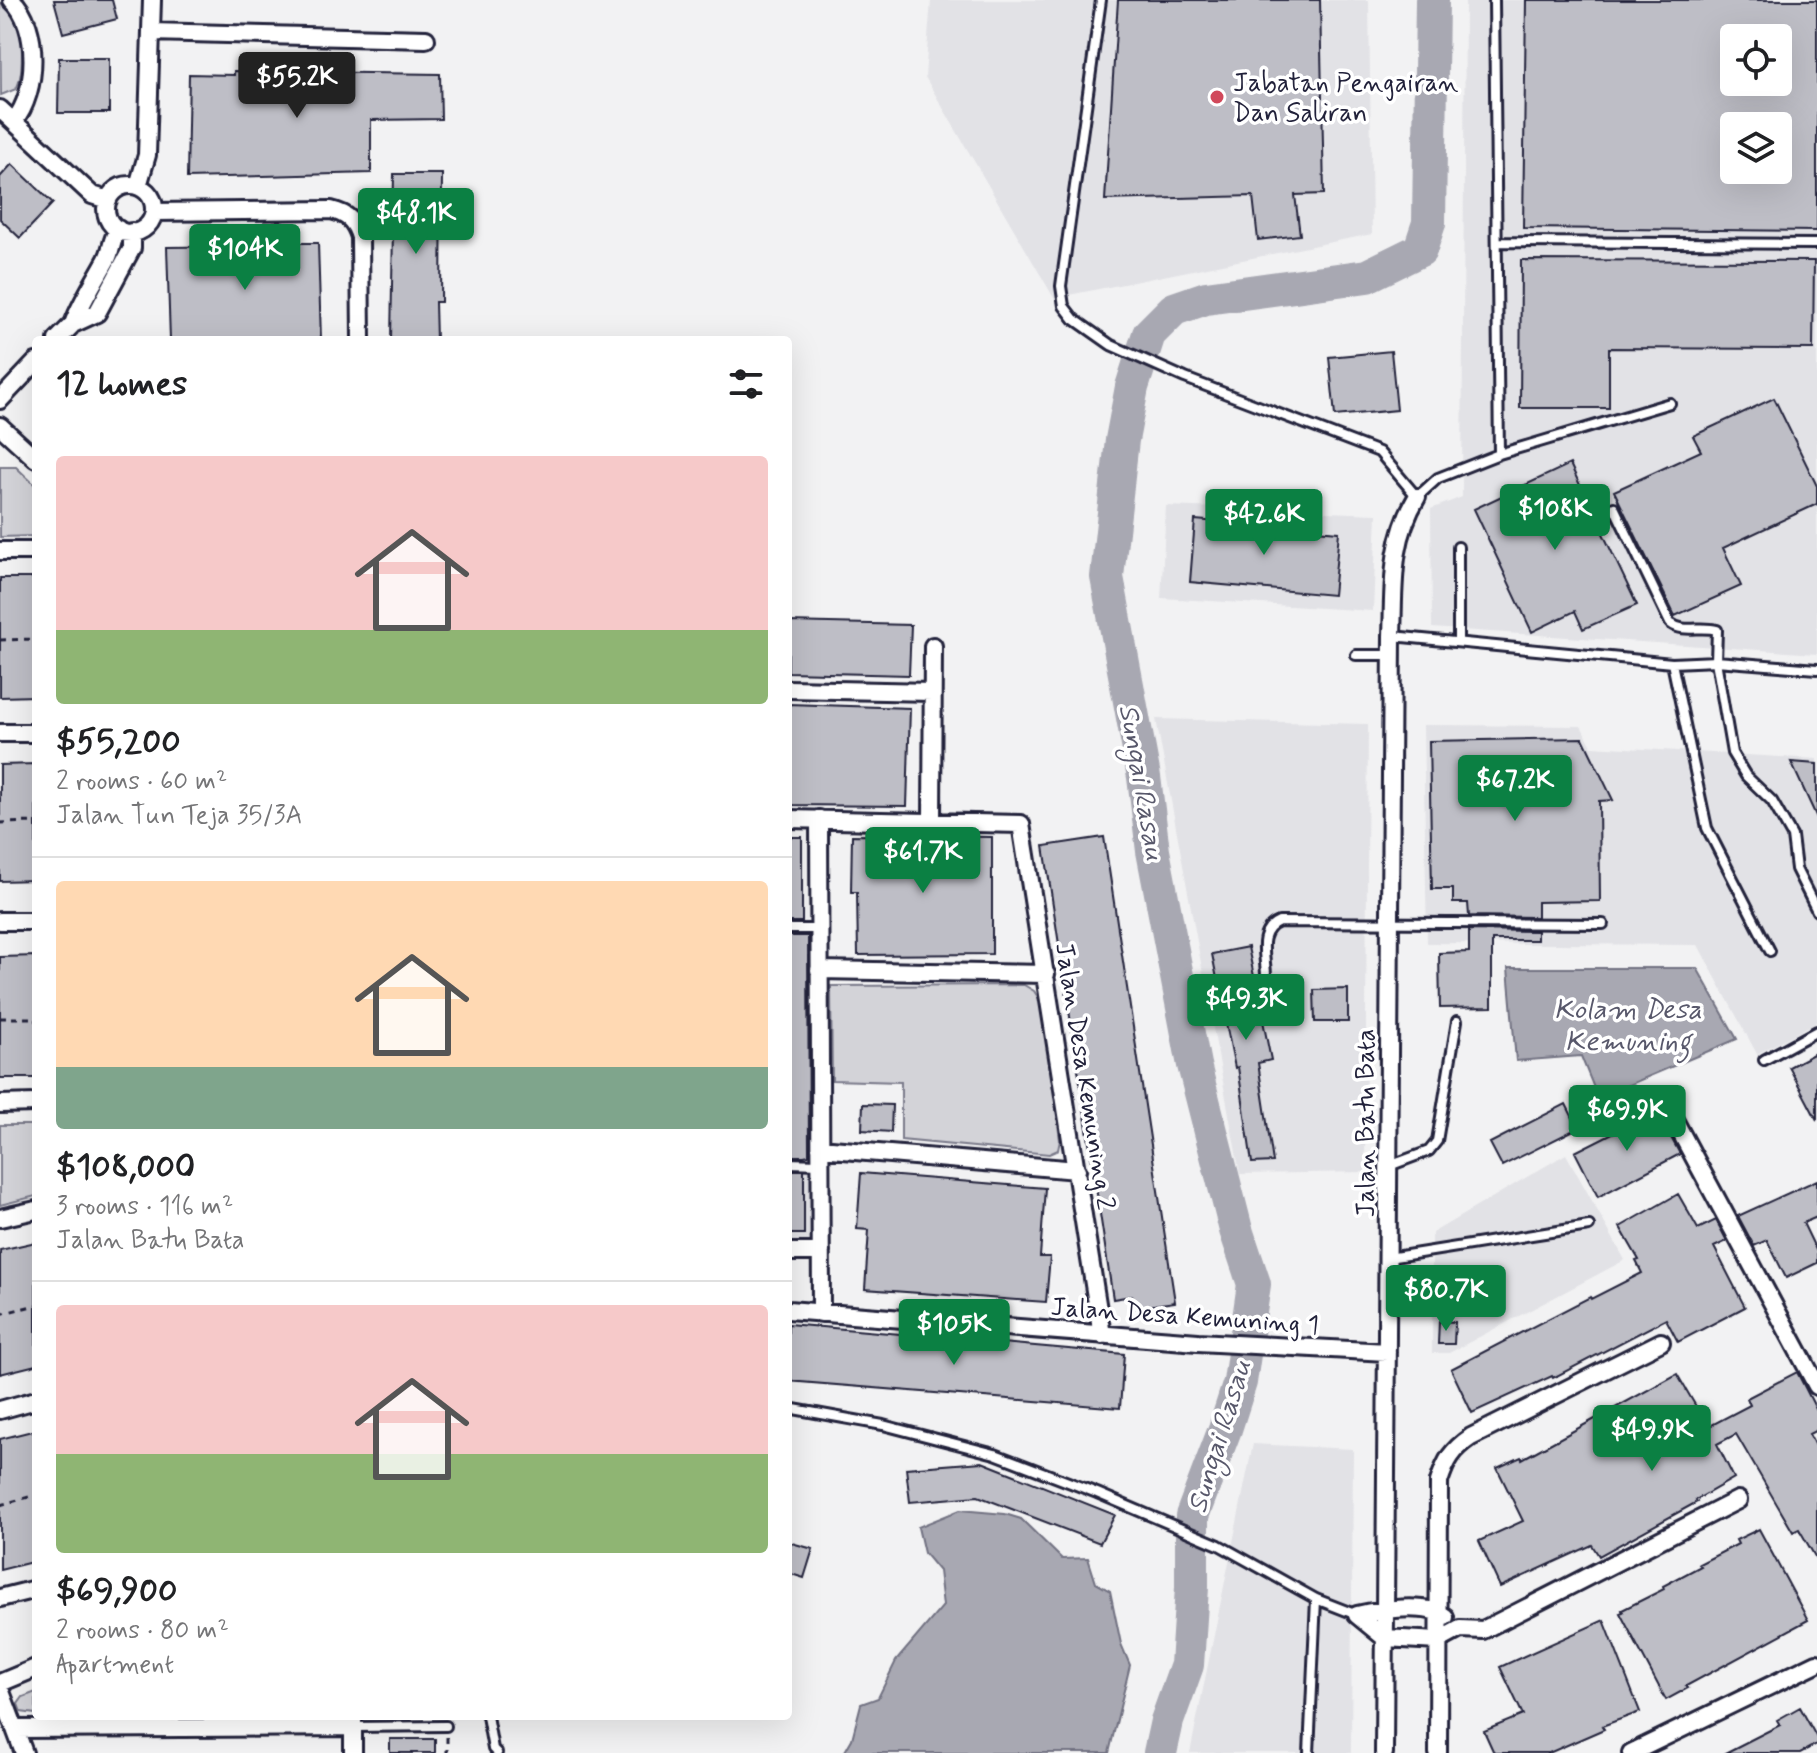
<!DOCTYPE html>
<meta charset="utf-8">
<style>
:root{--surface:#fff;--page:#f6f6f6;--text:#202124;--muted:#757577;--line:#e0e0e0;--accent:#0b8043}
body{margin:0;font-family:Mynerve,sans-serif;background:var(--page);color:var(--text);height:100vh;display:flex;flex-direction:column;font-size:30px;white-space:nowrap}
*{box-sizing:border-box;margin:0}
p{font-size:26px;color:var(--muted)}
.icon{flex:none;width:44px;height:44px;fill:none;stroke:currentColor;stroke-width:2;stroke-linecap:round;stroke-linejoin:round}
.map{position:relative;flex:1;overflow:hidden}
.drawer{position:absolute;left:32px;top:336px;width:760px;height:1384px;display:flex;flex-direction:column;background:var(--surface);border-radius:8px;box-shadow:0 8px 32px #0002}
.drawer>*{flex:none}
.tools{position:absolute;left:1720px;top:24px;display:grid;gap:16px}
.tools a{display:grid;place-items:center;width:72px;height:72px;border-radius:8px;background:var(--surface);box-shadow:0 8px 32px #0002;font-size:40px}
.price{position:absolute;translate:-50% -68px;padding:0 18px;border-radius:8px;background:var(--accent);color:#fff;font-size:26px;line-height:52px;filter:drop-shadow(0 2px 4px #0008)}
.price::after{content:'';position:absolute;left:50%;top:48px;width:24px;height:18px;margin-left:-12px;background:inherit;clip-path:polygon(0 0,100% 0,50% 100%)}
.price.on{background:#222;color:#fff}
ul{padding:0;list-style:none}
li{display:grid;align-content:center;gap:16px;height:424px;padding:0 24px}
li+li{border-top:2px solid var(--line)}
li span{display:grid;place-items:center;height:248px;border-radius:8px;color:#555}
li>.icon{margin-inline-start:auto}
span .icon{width:144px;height:144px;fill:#fffc;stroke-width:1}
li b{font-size:34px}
h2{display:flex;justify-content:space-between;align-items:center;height:96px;padding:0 24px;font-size:34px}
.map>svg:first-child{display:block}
.built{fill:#e2e2e6;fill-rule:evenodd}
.green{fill:#d3d3d8;stroke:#7a7a8a;stroke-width:2}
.water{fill:#a8a8b2;stroke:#727282;stroke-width:2}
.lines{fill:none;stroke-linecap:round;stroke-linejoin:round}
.river{stroke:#a8a8b2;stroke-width:34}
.building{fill:#bebec6;stroke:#22223b;stroke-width:2;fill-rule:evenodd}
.lane-casing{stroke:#22223b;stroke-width:14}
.street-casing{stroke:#22223b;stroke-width:22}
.path{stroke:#22223b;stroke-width:3;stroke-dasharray:6 6;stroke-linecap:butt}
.lane{stroke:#fff;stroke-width:8}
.street{stroke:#fff;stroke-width:16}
.poi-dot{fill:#d1495b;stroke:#fff;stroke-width:3}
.labels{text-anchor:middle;stroke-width:7;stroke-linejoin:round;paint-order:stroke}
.poi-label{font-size:26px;fill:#22223b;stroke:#fff;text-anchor:start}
.street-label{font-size:26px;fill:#22223b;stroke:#fff}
.water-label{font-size:28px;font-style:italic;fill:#58586b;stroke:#fff}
</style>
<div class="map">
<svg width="1817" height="1753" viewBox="0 0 1817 1753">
<rect width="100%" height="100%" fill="#f2f2f3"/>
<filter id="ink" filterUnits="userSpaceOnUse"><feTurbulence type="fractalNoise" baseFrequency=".0125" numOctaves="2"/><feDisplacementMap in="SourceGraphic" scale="16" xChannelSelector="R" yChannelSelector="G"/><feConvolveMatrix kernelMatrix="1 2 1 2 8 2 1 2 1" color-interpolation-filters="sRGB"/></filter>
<g filter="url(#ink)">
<path class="built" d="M931,0H1369L1372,234L1054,298L925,77Z
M1465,0H1817V654L1432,628L1431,509L1462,497ZM1734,38H1778V82H1734ZM1734,126H1778V170H1734Z
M1166,506L1377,514L1373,611L1161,598Z
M1156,719L1368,724L1365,1172L1240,1174Z
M1423,725L1581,726L1592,746L1817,759V1022L1757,1054L1698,945L1427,943Z
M1566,1154L1625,1260L1449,1353H1432V1233Z
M788,1168H812V1245H788Z
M1253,1444L1353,1449L1351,1753H1190Z"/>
<path class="green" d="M0,3C4,7 12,12 15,17C24,31 24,75 16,89L1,95Z
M0,467H16L36,486V536L0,537Z
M1024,985L1034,991L1043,1005L1060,1140L1058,1150L1049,1154L901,1140V1082L832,1080L831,986Z
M0,1125H36V1196L0,1205Z
M36,1692V1714L21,1712L18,1704L23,1697Z"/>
<path class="water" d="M1508,968H1697L1737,1039L1598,1098L1581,1056L1516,1061Z
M960,1510L1005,1514L1021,1519L1062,1559L1088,1558L1096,1583L1110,1591L1121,1644L1130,1665L1109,1753H844L852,1739L861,1704L878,1698L896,1661L943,1606L939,1571L924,1553L918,1527Z"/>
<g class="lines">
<path class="river" d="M1160,1753L1167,1721L1187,1665L1192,1587V1516L1225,1429L1240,1382L1254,1284L1236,1230L1194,1065L1153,851L1144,777L1107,577L1122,440L1132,387L1149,334L1174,309L1206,298L1367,276L1420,250L1429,223L1432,0"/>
</g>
<path class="building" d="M54,0H112L117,19L63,33Z
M1118,0H1320L1324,194L1295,195L1300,235L1258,240L1253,196L1105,200Z
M1526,0H1817V231L1523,228ZM1734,38H1778V82H1734ZM1734,126H1778V170H1734Z
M59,58H109V113H58Z
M234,71L440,74L441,119L371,120V173L187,178L189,74L234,75Z
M12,164L53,203L20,238L0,219V177Z
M394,174H442L441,302H435L436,340H391Z
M253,243H318L321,340H170L167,247L253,246Z
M1521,260L1814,261L1813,349L1609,348V408H1520Z
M1391,351L1397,410L1335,416L1329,357Z
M1774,398L1817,486V504L1723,548L1741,586L1675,616L1614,491L1701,451L1693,436Z
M1570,464L1637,605L1583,629L1575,611L1532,632L1474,509Z
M1195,520L1339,532L1333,595L1190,582Z
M0,578H36V696L0,697Z
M788,622L911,625L909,675L788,672Z
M788,704L910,708L907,806L788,805Z
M1583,738L1613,800L1599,801L1600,901L1537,902V917L1469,916L1468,903H1453V889H1432L1429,741Z
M1791,762L1817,764V818Z
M36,764V880L0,881V765Z
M852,835L992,837V954L858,955L857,892H851Z
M788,837H802V922H788Z
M1104,837L1175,1302L1133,1308L1132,1296L1113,1299L1044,846Z
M1469,930L1537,931V940H1492V1007L1440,1008L1439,953L1469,952Z
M788,936H808L809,1155L804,1156H788Z
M1248,947L1271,1060L1258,1063L1273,1162L1252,1163L1238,1067L1235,1068L1212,954Z
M36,956V1078H0V957Z
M1348,989V1022H1315L1314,990Z
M1817,1052V1120L1789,1067Z
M863,1104L892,1105L891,1132L862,1130Z
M1566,1104L1578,1128L1502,1166L1490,1143Z
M1660,1109L1662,1121L1680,1154L1598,1197L1575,1152Z
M788,1170H804V1234H788Z
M861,1173L1045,1188L1040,1257H1050L1046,1302L865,1289L869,1230L857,1229Z
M1817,1180V1217L1803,1223L1817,1252V1263L1786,1278L1767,1240L1754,1246L1738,1216Z
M1678,1194L1698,1229L1716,1220L1727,1241L1714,1247L1745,1307L1678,1342L1666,1319L1553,1378L1552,1376L1472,1413L1451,1369L1590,1297L1591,1299L1642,1273L1636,1261L1639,1260L1620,1227Z
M36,1242V1365L0,1374V1250Z
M1439,1321L1455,1322L1454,1344H1438Z
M788,1324L1124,1354L1120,1408L788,1381Z
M1797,1372L1817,1411V1430L1809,1434L1817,1450V1560L1799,1529L1793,1532L1736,1434L1717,1444L1734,1478L1696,1500L1697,1502L1599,1556L1592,1545L1500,1587L1479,1541L1523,1521L1497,1468L1521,1457L1522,1459L1677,1374L1708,1427L1750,1405L1747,1398Z
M36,1430V1561L0,1570V1439Z
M982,1462L1115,1515L1100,1543L978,1496L910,1502L906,1468Z
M1759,1529L1808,1620L1686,1686L1688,1688L1666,1700L1620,1613L1623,1612L1622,1610L1664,1589L1663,1586L1701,1566L1699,1564L1738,1544L1736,1540Z
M788,1542L813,1549L804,1578L788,1573Z
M1604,1620L1640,1712L1602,1726L1604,1729L1549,1753H1494L1484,1731L1523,1715L1500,1667Z
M1800,1707L1817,1738V1744L1800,1753H1725L1780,1725L1777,1720Z
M390,1739H435V1753H390Z"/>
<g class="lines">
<g class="lane-casing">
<path id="lane" d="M1101,0L1061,286L1064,306L1074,319L1111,345L1185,378L1379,452L1417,497L1438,478L1499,454L1670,403
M1494,0L1499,454
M1497,242L1817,244
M1614,507L1670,623C1684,634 1700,625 1717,630L1716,661L1732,753L1746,776L1772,801L1792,836L1796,869L1817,911
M1458,547V641
M1392,636L1672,663L1716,661L1817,669
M1356,655H1392
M1672,663L1707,828L1770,951
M788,929H819
M1266,974C1265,954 1257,931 1279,922L1603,924
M1764,1060L1817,1031
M788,1163L820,1164
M1389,1166L1429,1151L1437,1141L1457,1021
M1388,1258L1589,1226
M788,1408L883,1425L995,1454L1097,1493L1219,1545L1316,1599L1357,1615
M487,1716L493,1749L497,1753
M353,1727L446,1726
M1309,1753L1316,1599"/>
</g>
<g class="street-casing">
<path id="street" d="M12,0C40,26 38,93 14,121
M151,32L426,39
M0,109L92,195L108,200
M106 209a24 24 0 1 1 48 0a24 24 0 1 1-48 0Z
M138,186L147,155L152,0
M154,212L331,210C348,214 355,221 360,237L361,340
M73,324C82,300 95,281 107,259C112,249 111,241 118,229
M57,340L73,324L97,313L132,248V232
M0,400L36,362
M0,426L36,459
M0,551H36
M788,689L932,692
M0,733H36
M788,819L1021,824L1102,1335
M819,819L821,1313
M932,822L933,646
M0,921H36
M819,970L1046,974
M0,1104L36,1103
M1672,1116L1817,1386
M820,1148L1077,1170
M0,1218L36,1210
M788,1252H821
M788,1310L1198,1342L1387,1352
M0,1410L36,1400
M0,1598L36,1589
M1357,1615L1385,1638L1438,1641L1460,1629L1483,1630L1738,1500
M1357,1615C1379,1610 1427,1602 1445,1617
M0,1683L36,1668
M0,1689L24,1753
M353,1719V1753
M15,1729L353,1727
M1384,1753L1392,636C1394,586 1390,542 1417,497
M1438,1753L1439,1482C1446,1460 1452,1450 1471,1437L1661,1342
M1631,1753L1817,1663"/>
</g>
<path class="path" d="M0,640L36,639
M0,823L36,822
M0,1018H36
M0,1314L36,1305
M0,1505L36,1495
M447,1737V1753"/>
<use href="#lane" class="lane"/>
<use href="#street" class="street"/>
</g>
</g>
<circle class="poi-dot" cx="1217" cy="97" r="8"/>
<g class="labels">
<g class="poi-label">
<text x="1233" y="91">Jabatan Pengairan<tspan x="1233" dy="30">Dan Saliran</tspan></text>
</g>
<g class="street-label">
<text transform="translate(1086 1076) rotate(81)" y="9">Jalan Desa Kemuning 2</text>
<text transform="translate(1365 1123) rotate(-90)" y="9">Jalan Batu Bata</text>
<text transform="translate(1185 1315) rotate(4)" y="9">Jalan Desa Kemuning 1</text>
</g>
<g class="water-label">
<text transform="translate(1143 782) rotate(80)" y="10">Sungai Rasau</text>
<text x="1628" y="1018">Kolam Desa<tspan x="1628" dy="32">Kemuning</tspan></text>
<text transform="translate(1218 1436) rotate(-73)" y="10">Sungai Rasau</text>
</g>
</g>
</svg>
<div class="tools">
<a><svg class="icon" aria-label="locate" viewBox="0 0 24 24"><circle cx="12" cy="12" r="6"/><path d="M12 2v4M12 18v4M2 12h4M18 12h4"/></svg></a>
<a><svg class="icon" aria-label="layers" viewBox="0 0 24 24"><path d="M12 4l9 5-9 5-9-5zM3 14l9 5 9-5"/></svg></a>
</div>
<b class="price on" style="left:297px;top:120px">$55.2K</b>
<b class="price" style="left:416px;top:256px">$48.1K</b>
<b class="price" style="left:245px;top:292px">$104K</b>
<b class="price" style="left:1555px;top:552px">$108K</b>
<b class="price" style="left:1264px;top:557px">$42.6K</b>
<b class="price" style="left:1515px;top:823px">$67.2K</b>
<b class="price" style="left:923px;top:895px">$61.7K</b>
<b class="price" style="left:1246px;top:1042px">$49.3K</b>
<b class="price" style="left:1627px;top:1153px">$69.9K</b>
<b class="price" style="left:1446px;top:1333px">$80.7K</b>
<b class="price" style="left:954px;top:1367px">$105K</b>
<b class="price" style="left:1652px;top:1473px">$49.9K</b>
<section class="drawer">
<h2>12 homes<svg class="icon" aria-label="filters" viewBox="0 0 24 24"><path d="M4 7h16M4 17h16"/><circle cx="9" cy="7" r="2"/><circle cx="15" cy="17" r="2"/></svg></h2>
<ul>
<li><span style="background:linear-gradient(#f6c9c9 70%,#8fb573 0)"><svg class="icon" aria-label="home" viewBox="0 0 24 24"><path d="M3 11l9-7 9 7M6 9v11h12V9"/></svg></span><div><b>$55,200</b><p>2 rooms · 60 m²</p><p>Jalan Tun Teja 35/3A</p></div></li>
<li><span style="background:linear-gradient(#ffd9b3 75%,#7fa58c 0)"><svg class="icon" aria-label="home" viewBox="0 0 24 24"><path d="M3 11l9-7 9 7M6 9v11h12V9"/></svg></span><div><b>$108,000</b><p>3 rooms · 116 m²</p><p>Jalan Batu Bata</p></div></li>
<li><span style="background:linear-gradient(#f6c9c9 60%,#8fb573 0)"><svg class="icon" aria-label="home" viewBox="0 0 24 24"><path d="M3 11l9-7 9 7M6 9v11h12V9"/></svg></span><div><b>$69,900</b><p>2 rooms · 80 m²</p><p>Apartment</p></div></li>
</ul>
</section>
</div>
